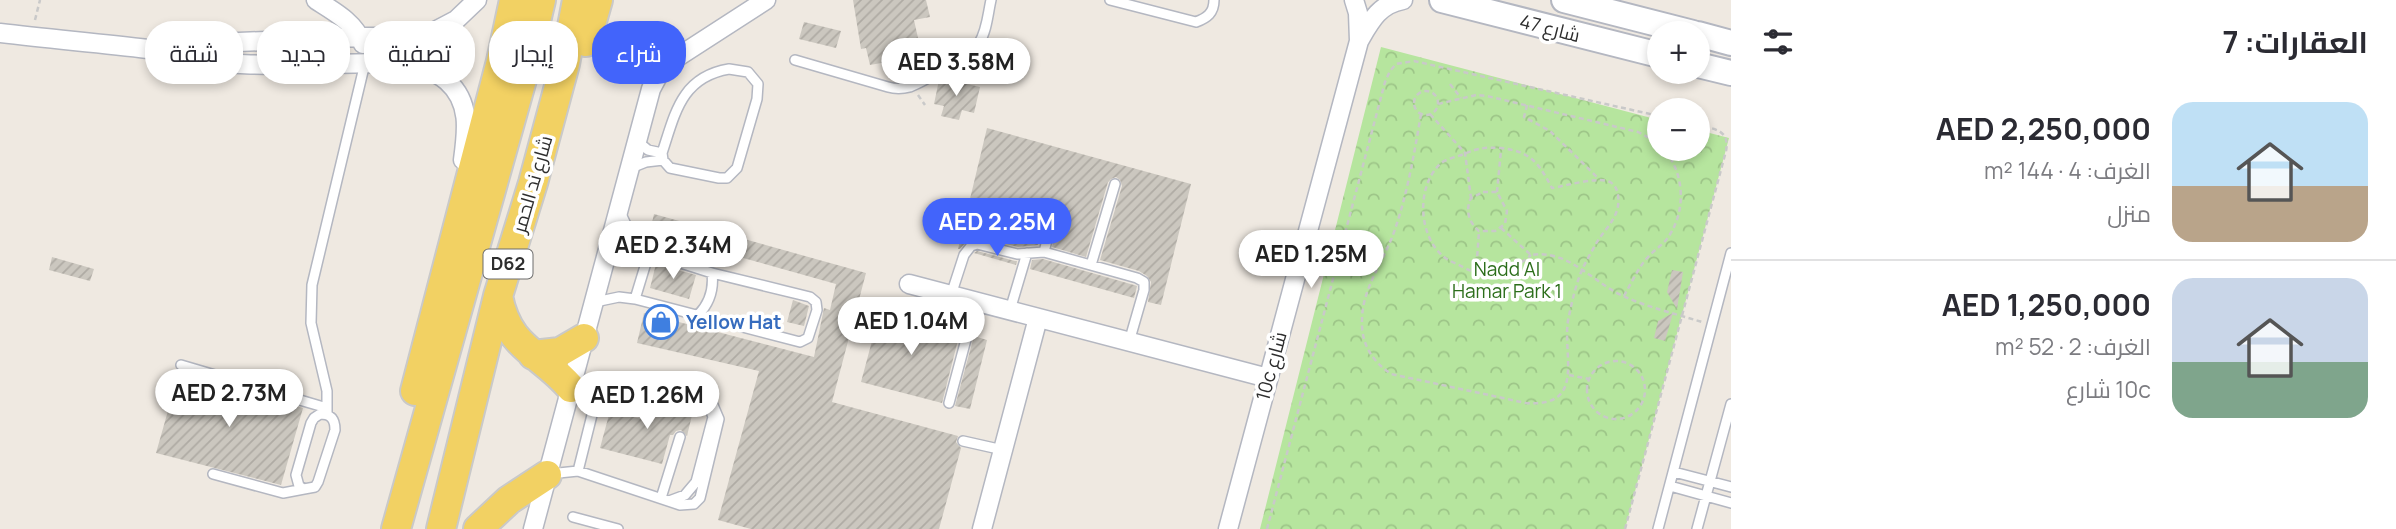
<!DOCTYPE html>
<html lang="ar">
<meta charset="utf-8">
<style>
:root{--surface:#fff;--page:#f7f7f7;--text:#2b2b33;--muted:#7c7c81;--line:#e1e1e2;--accent:#4264fb}
body{margin:0;font-family:Manrope,Cairo,sans-serif;background:var(--page);color:var(--text);direction:rtl;height:100vh;display:flex;flex-direction:column;font-size:26px;white-space:nowrap}
*{box-sizing:border-box;margin:0}
p{font-size:23px;color:var(--muted)}
.icon{flex:none;width:38px;height:38px;fill:none;stroke:currentColor;stroke-width:2;stroke-linecap:round;stroke-linejoin:round}
.map{position:relative;flex:1;overflow:hidden;direction:ltr}
.panel{display:flex;flex-direction:column;background:var(--surface);width:665px}
.panel>*{flex:none}
.banner{position:absolute;left:21px;top:21px;width:665px;height:63px;direction:rtl;display:flex;gap:14px}
.controls{position:absolute;left:1647px;top:21px;display:grid;gap:14px}
.controls a{display:grid;place-items:center;width:63px;height:63px;border-radius:50%;background:var(--surface);box-shadow:0 4px 10px #0003;font-size:35px}
.price{position:absolute;translate:-50% -60px;padding:0 16px;border-radius:24px;background:#fff;color:#222;font-size:23px;line-height:46px;filter:drop-shadow(0 2px 4px #0008)}
.price::after{content:'';position:absolute;left:50%;top:42px;width:21px;height:16px;margin-left:-10px;background:inherit;clip-path:polygon(0 0,100% 0,50% 100%)}
.price.active{background:var(--accent);color:#fff}
ul{padding:0;list-style:none}
li{display:flex;align-items:center;gap:21px;height:175px;padding:0 28px}
li+li{border-top:2px solid var(--line)}
li span{display:grid;place-items:center;flex:none;width:196px;height:140px;border-radius:21px;color:#555}
li>.icon{margin-inline-start:auto}
span .icon{width:84px;height:84px;fill:#fffc;stroke-width:1}
li b{font-size:30px}
h2{display:flex;justify-content:space-between;align-items:center;height:84px;padding:0 28px;font-size:30px}
.pill{padding:0 24px;border-radius:28px;background:var(--surface);box-shadow:0 4px 10px #0003;font-size:24px;line-height:63px}
.pill.active{background:var(--accent);color:#fff}
main{display:flex;flex:1;min-height:0}
.map>svg:first-child{display:block}
.park{fill:url(#park-crowns)}
.building{fill:url(#building-hatch)}
.lines{fill:none;stroke-linecap:round;stroke-linejoin:round}
.lane-casing{stroke:#b4b7c1;stroke-width:12}
.street-casing{stroke:#b4b7c1;stroke-width:21}
.secondary-casing{stroke:#b4b7c1;stroke-width:28}
.primary-casing{stroke:#c9c9c9;stroke-width:32}
.path{stroke:#c9c9c9;stroke-width:2.5;stroke-dasharray:5 3.5;stroke-linecap:butt}
.lane{stroke:#fff;stroke-width:9}
.street{stroke:#fff;stroke-width:18}
.secondary{stroke:#fff;stroke-width:24}
.primary{stroke:#f2d163;stroke-width:28}
.labels{text-anchor:middle;stroke-width:7;stroke-linejoin:round;paint-order:stroke}
.shield{fill:#fff;stroke:#6d6d6d;stroke-width:2}
.shield-label{font-size:18px;font-weight:bold;fill:#2e2e2e}
.street-label{font-size:19px;fill:#2e2e2e;stroke:#fff}
.park-label{font-size:19px;fill:#2c6e1b;stroke:#fff}
.shop-label{font-size:19px;font-weight:bold;fill:#366cbe;stroke:#fff;text-anchor:start}
</style>
<main>
<section class="panel">
<h2>العقارات: 7<svg class="icon" aria-label="filters" viewBox="0 0 24 24"><path d="M4 7h16M4 17h16"/><circle cx="9" cy="7" r="2"/><circle cx="15" cy="17" r="2"/></svg></h2>
<ul>
<li><span style="background:linear-gradient(#bfe0f5 60%,#b9a48a 0)"><svg class="icon" aria-label="home" viewBox="0 0 24 24"><path d="M3 11l9-7 9 7M6 9v11h12V9"/></svg></span><div><b>AED 2,250,000</b><p>الغرف: 4 · 144 m²</p><p>منزل</p></div></li>
<li><span style="background:linear-gradient(#c9d6e8 60%,#7fa58c 0)"><svg class="icon" aria-label="home" viewBox="0 0 24 24"><path d="M3 11l9-7 9 7M6 9v11h12V9"/></svg></span><div><b>AED 1,250,000</b><p>الغرف: 2 · 52 m²</p><p>10c شارع</p></div></li>
</ul>
</section>
<div class="map">
<svg width="1731" height="529" viewBox="0 0 1731 529">
<defs>
<pattern id="park-crowns" width="20" height="18" patternUnits="userSpaceOnUse" patternTransform="scale(1.75)"><rect width="20" height="18" fill="#b6e59e"/><path d="M2 6a3 3 0 1 1 6 0M12 15a3 3 0 1 1 6 0" fill="none" stroke="#9dc588"/></pattern>
<pattern id="building-hatch" width="6" height="6" patternUnits="userSpaceOnUse" patternTransform="scale(1.75)"><rect width="6" height="6" fill="#cbc7bf"/><path d="M-1 1l2-2M0 6l6-6M5 7l2-2" fill="none" stroke="#afaba4"/></pattern>
</defs>
<rect width="100%" height="100%" fill="#efe9e1"/>
<path class="park" d="M1381,47L1659,120V149H1698V130L1729,138L1625,529H1260Z"/>
<path class="building" d="M853,0H926L930,17L914,20L918,38L906,41L909,58L870,65L866,48L861,49Z
M804,22L841,31L836,48L799,39Z
M942,78L980,87L974,113L962,110L959,120L941,116L944,106L934,104L939,80Z
M987,128L1191,184L1161,305L1148,302L1151,282L1147,276L1139,271L1100,260L1122,186L1120,180L1116,177L1111,179L1108,182L1086,257L1052,247L1056,230L1052,220L1048,217L1041,221L1042,232L1038,245L1018,247L978,237L968,240L960,249H958Z
M654,214L866,273L832,402L958,436L956,442L961,448L939,529H751L718,520L759,371L637,343L644,313L814,357L824,308L830,310L836,284L718,251L716,257L657,240L651,227Z
M977,251L1015,261H1017L1016,265L974,253Z
M52,257L94,269L90,281L49,270Z
M1043,259L1134,285L1137,286L1134,298L1030,269L1032,260Z
M656,264L696,275L689,299L650,288Z
M1672,270L1683,272L1677,309L1667,292Z
M793,300L809,306L804,326L787,322Z
M880,311L960,332L942,403L861,382Z
M1673,313L1665,341L1654,338L1658,321Z
M974,336L987,340L970,409L955,406Z
M179,372L303,408L281,485L156,453Z
M660,396L691,406L693,411L687,436L681,430L676,431L673,435H670L662,464L600,448L610,411L653,422Z"/>
<g class="lines">
<g class="lane-casing">
<path id="lane" d="M1110,0L1196,22C1207,18 1214,13 1214,0
M795,60L888,87C895,89 902,89 910,87C923,82 972,54 979,43C987,31 988,13 991,0
M729,69L748,72L758,84L757,99L737,168L727,178H719L670,168L663,160L662,153C675,114 681,77 729,69Z
M637,141L648,150L662,153
M631,168L646,162L663,160
M1038 217a7 7 0 1 1 14 0a7 7 0 1 1-14 0Z
M1044,252L1049,232L1047,224
M1091,265L1115,184
M951,295L964,255L971,246L977,244L1017,254L1044,252L1137,278L1144,282V290L1129,342
M635,299L649,253
M595,302L619,297L635,299L800,342L808,338L817,310L816,302L810,297L712,273L649,253L632,237L621,214
M1010,310L1027,253
M698,315C710,303 714,290 712,273
M181,365L327,408
M949,403L976,302
M320,414C331,414 335,419 335,430L318,482L315,487L304,489L299,486L296,475L311,423L314,418Z
M327,414V391L311,323L312,285L365,63
M963,441L1003,450
M578,471L598,391
M1674,472L1731,487
M213,474L283,493L304,489
M549,474L578,471L680,505L694,504L700,498L719,419L713,405L629,379L614,381L598,391L575,388
M1670,486L1731,503
M661,498L680,437
M669,501L685,495L696,482L713,417L710,409
M573,517L618,529
M1658,529L1731,253
M1697,529L1731,404"/>
</g>
<g class="street-casing">
<path id="street" d="M316,0C335,12 354,22 363,44
M0,33C49,39 99,43 148,49C159,51 169,55 179,57C229,67 283,65 333,64C364,63 422,59 447,81C471,102 467,131 463,160
M1359,41C1370,22 1379,4 1403,0
M159,49L215,43L360,37H412L435,31L456,20L477,0
M909,284L1268,378
M533,529L651,89L659,74L670,62L766,0
M982,529L1038,318
M1228,529L1359,41L1358,13L1354,0"/>
</g>
<g class="secondary-casing">
<path id="secondary" d="M1442,0L1659,55
M1564,0L1693,33
M1698,34L1731,43
M1698,65L1731,73"/>
</g>
<g class="primary-casing">
<path id="primary" d="M586,42L598,0
M498,296C508,349 540,352 571,388
M533,355L560,352L584,338
M415,391L501,61L514,0
M396,529L523,76L541,0
M441,529L498,296L533,183L565,64L577,0
M478,529L509,500L547,475"/>
</g>
<path class="path" d="M35,20L40,0
M1450,84L1461,98
M1414 103a12 12 0 1 1 24 0a12 12 0 1 1-24 0Z
M918,95L925,105
M1438,104L1476,95L1487,96L1638,132L1659,143
M1527,105L1524,117L1550,131L1599,179
M1421,114C1414,155 1407,196 1393,235C1382,263 1362,290 1362,320C1361,344 1372,361 1391,374L1526,403C1589,408 1560,351 1569,316C1572,301 1576,284 1582,270C1586,261 1592,251 1597,242C1607,226 1621,216 1618,195C1617,189 1615,185 1610,182C1597,176 1566,186 1552,188C1538,162 1531,152 1501,148C1486,147 1478,148 1464,154C1457,157 1445,159 1440,164C1416,187 1418,236 1444,257C1449,261 1457,264 1463,267C1492,283 1507,274 1531,255
M1430,114L1465,153L1471,198
M1483,192H1497L1507,211L1505,224L1495,231H1479C1469,223 1465,210 1471,198Z
M1497,192L1501,150
M1501,228L1531,255C1568,249 1591,281 1623,296C1647,307 1676,314 1702,322
M1476,273L1479,231
M1624,296C1630,285 1636,273 1643,263C1649,254 1659,248 1666,240C1687,213 1685,174 1664,149
M1587 390a29 29 0 1 1 58 0a29 29 0 1 1-58 0Z
M1569,375L1589,379
M1267,529L1385,82L1390,71L1396,64L1414,61L1659,116
M1625,529L1726,151C1730,130 1715,129 1698,125"/>
<use href="#lane" class="lane"/>
<use href="#street" class="street"/>
<use href="#secondary" class="secondary"/>
<use href="#primary" class="primary"/>
</g>
<defs>
<g id="shop-ring" transform="scale(1.75)"><circle r="9.5" fill="#fff" stroke="#3f7fe0" stroke-width="1.5"/><path d="M-5-2.5h2.3a2.7 3.5 0 0 1 5.4 0H5L5.5 6h-11ZM-1.5-2.5h3a1.5 2.3 0 0 0-3 0Z" fill="#3f7fe0"/></g>
</defs>
<g fill-rule="evenodd">
<use href="#shop-ring" x="661" y="322"/>
</g>
<g class="labels">
<rect class="shield" x="483.5" y="249.5" width="49" height="29" rx="5"/>
<g class="shield-label">
<text x="508" y="270">D62</text>
</g>
<g class="street-label">
<text transform="translate(1550 28) rotate(14)" y="7">شارع 47</text>
<text transform="translate(532 184) rotate(-74)" y="7">شارع ند الحمر</text>
<text transform="translate(1271 366) rotate(-75)" y="7">10c شارع</text>
</g>
<g class="park-label">
<text x="1507" y="276">Nadd Al<tspan x="1507" dy="22">Hamar Park 1</tspan></text>
</g>
<g class="shop-label">
<text x="686" y="329">Yellow Hat</text>
</g>
</g>
</svg>
<div class="controls">
<a>+</a>
<a>−</a>
</div>
<b class="price" style="left:956px;top:98px">AED 3.58M</b>
<b class="price active" style="left:997px;top:258px">AED 2.25M</b>
<b class="price" style="left:673px;top:281px">AED 2.34M</b>
<b class="price" style="left:1311px;top:290px">AED 1.25M</b>
<b class="price" style="left:911px;top:357px">AED 1.04M</b>
<b class="price" style="left:229px;top:429px">AED 2.73M</b>
<b class="price" style="left:647px;top:431px">AED 1.26M</b>
<div class="banner">
<a class="pill active">شراء</a>
<a class="pill">إيجار</a>
<a class="pill">تصفية</a>
<a class="pill">جديد</a>
<a class="pill">شقة</a>
</div>
</div>
</main>
